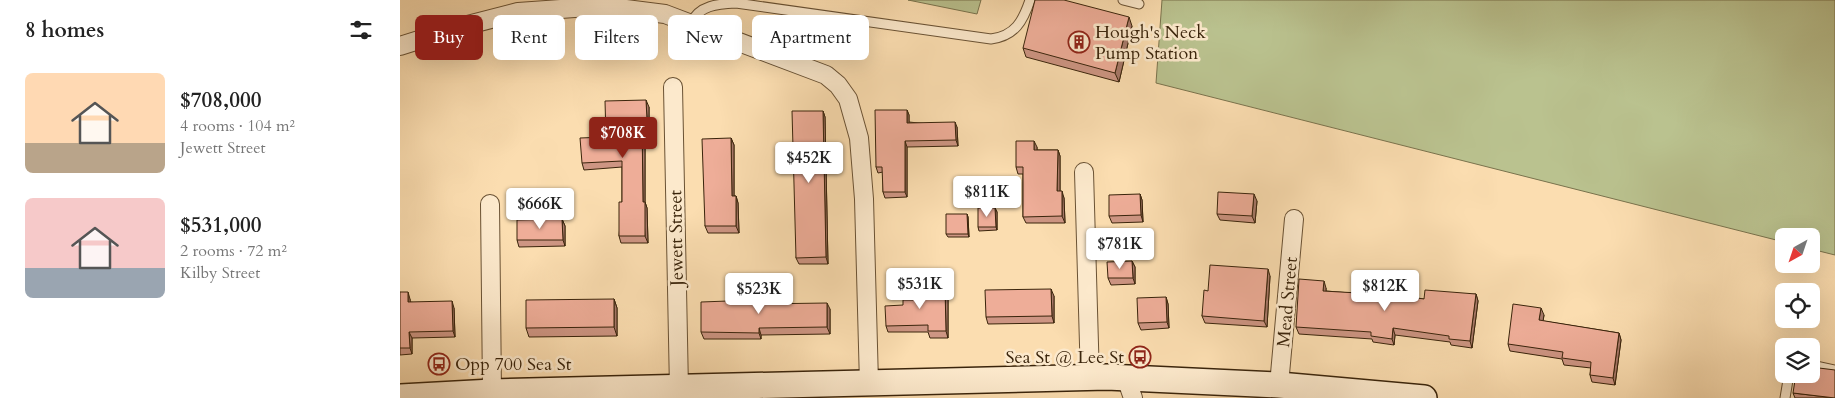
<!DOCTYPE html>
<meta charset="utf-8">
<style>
:root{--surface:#fff;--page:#f2f2f2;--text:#222;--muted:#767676;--accent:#8f2418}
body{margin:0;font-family:Cardo,serif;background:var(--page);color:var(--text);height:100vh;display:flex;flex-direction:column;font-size:19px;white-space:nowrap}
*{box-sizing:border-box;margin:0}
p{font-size:16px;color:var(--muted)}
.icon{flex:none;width:28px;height:28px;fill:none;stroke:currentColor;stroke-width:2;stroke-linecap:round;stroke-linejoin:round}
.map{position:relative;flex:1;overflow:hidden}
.drawer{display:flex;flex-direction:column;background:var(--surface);width:400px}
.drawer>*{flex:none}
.top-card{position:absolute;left:15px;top:15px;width:475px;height:45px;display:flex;gap:10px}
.needle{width:32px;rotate:220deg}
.fabs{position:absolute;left:1375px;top:228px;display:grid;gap:10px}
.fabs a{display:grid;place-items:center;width:45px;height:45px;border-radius:8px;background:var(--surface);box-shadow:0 5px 20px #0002;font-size:25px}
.price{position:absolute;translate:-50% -42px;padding:0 11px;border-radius:5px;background:#fff;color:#222;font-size:16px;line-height:32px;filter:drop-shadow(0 1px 2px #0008)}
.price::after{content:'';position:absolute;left:50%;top:30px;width:15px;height:11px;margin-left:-8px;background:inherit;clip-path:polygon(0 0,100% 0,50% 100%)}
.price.active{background:var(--accent);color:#fff}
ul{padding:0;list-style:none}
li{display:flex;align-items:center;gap:15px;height:125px;padding:0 25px}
li span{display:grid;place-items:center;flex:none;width:140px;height:100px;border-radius:8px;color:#555}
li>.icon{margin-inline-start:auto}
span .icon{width:60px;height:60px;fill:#fffc;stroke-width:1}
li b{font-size:21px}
h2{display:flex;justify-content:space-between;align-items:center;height:60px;padding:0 25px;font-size:21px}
.tag{padding:0 18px;border-radius:8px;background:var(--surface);box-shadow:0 5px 20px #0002;font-size:18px;line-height:45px}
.tag.active{background:var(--accent);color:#fff}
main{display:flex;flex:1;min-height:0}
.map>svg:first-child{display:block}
.green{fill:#bac28f;stroke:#7a734d}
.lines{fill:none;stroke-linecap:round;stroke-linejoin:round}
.lane-casing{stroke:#6a5234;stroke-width:11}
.street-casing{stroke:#6a5234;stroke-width:20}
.secondary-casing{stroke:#3a240b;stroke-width:28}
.lane{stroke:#fce9cc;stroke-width:9}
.street{stroke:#fce9cc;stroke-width:18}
.secondary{stroke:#fce9cc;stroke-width:25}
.wall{fill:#cd9583;stroke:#3a240b}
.shaded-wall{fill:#a7796a;stroke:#3a240b}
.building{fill:#eead98;stroke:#3a240b}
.labels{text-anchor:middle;stroke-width:5;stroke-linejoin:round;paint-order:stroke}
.poi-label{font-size:18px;fill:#3a240b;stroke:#fce9cc;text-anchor:start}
.street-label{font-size:18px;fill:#3a240b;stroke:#fce9cc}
</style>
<main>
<section class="drawer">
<h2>8 homes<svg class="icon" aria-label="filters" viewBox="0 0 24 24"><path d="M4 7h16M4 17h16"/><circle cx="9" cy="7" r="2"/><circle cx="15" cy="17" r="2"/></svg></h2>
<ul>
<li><span style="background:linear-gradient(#ffd9b3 70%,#b9a48a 0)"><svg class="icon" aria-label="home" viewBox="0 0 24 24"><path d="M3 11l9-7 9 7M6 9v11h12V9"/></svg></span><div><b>$708,000</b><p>4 rooms · 104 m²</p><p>Jewett Street</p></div></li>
<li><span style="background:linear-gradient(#f6c9c9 70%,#9aa5b1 0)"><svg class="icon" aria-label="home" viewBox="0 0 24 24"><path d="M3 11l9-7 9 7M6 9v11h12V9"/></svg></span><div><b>$531,000</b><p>2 rooms · 72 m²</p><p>Kilby Street</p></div></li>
</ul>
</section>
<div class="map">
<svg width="1435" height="398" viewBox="0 0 1435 398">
<rect width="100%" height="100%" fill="#fbddb0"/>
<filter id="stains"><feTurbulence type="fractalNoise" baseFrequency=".004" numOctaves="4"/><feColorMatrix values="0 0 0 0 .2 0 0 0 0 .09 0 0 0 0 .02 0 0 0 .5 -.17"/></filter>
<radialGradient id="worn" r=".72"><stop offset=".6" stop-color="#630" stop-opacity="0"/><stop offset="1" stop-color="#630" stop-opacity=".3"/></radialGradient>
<path class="green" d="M508,0H581L577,14Z
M762,0H1435V255L1411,249V236H1384V242L756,83Z"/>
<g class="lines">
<g class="lane-casing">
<path id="lane" d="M723,0L739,4
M291,23C299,5 318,4 336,3L591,39C615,36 623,21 630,0
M1411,365L1435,370
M1385,398L1389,374"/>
</g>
<g class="street-casing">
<path id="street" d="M0,46L60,27L118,12L203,6L265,14L426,75L438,85L448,99L459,138L464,199L469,383
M273,87L279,389
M684,172L690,379
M90,204L92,392
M726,378L733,398
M879,385L894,219"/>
</g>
<g class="secondary-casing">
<path id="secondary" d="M0,397L92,392L707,377L879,385L1024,398"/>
</g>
<use href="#lane" class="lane"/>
<use href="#street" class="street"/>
<use href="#secondary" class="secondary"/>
</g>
<path class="wall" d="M732,26L719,82L626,57L623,48Z
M249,107V126H245V202L247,208L248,243H221L219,236L222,202V167L184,170L182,163L206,137Z
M507,110L509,115V122L557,127L558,146L507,147V197L485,198L483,192V172L478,173L476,167Z
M423,111L425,117L428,264H399L396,258Z
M331,138L334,145V196H336L338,203L339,233H308L305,226Z
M637,147V150H658L660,156V191L664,198L665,223H626L623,217V174H618L616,167Z
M740,194L742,200L743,222L712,223L709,216Z
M857,201L855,223L820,220L817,214Z
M595,208L597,212V230L579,231L578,227Z
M567,214L568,217L569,237H548L546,234Z
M162,219L165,226V246L119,247L117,240Z
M732,261L735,267V284L711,285L708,278Z
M870,276L867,327L805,323L802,316L808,291Z
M926,288V291L1024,299L1076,294L1078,301L1072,348L1051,345L1050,342L995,335L994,345L973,342L972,339L899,334L896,327Z
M0,292L10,299V302L54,308L55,337L12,338V354L0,355Z
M548,294V338H530L528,332H488L486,326L503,305L513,300Z
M654,296V323L588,324L586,317Z
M766,297L768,304L769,328L741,330L738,323Z
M214,299L217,308V336L129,337L126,328Z
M350,300L360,304L430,309V334L361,335V339H304L301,332L328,301Z
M1144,315L1143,321L1219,333L1221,340L1215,385L1192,382L1190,375L1191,368L1164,365L1162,359L1110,351L1108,344Z
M1393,393L1435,398H1395Z"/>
<path class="shaded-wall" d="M729,17L732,26L719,82L715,73Z
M246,100L249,107V126L247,119Z
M507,110L509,115V128L507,123Z
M423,111L425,117L428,264L426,257Z
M242,119L245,126V202L247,208L248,243L245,236L243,202Z
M555,122L557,127L558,146L556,140Z
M331,138L334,145V203L332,196Z
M505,141L507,147V197L505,192Z
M634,141L637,147V157L634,150Z
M658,150L660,156V198L657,191Z
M662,191L664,198L665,223L662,216Z
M740,194L742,200L743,222L741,215Z
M854,194L857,201L855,223L852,216Z
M336,196L338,203L339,233L336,226Z
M595,208L597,212V230L596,227Z
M567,214L568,217L569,237L568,234Z
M162,219L165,226V246L163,240Z
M732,261L735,267V284L733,278Z
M868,269L870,276L867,327L864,321Z
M924,281L926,288V298L923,291Z
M545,287L548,294V338L546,331Z
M651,289L654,296V323L652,316Z
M8,292L10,299L11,309L8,302Z
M1076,294L1078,301L1072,348L1070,341Z
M766,297L768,304L769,328L767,322Z
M214,299L217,308V336L214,327Z
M52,301L54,308L55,337L53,331Z
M427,303L430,309V334L427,327Z
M1141,308L1144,315L1142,327L1139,320Z
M359,328L361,335V339L359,333Z
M993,328L995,335L994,345L992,339Z
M9,332L12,338V354L10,348Z
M1219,333L1221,340L1215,385L1213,378Z"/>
<path class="building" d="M635,0H664L729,17L715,73L623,48Z
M246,100L247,119H242L243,202H245V236H219V202H222V161L182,163L180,138L206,137L205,101Z
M475,110H507V123L555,122L556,140L505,141V192H483L482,167H476Z
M392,111H423L426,257L396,258Z
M331,138L332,196H336V226H305L302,139Z
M616,141H634V150H658L657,191H662V216L623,217V167H616Z
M818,192L854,194L852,216L817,214Z
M740,194L741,215L709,216V195Z
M578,208H595L596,227H578Z
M546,214H567L568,234H546Z
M162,219L163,240H117V220Z
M732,261L733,278H708L707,262Z
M810,265L868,269L864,321L802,316L804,290L808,291Z
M899,279L924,281L923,291L976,294L977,292L1024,299L1025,290L1076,294L1070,341L1049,339V336L993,328L992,339L971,336V332L896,327Z
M512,287H545L546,331H528V325L486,326L485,306L503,305V300H513Z
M651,289L652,316L586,317L585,290Z
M0,292H8V302L52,301L53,331L9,332L10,348H0Z
M328,294H348V300H358V304L427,303V327L359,328V333L301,332V302L328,301Z
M766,297L767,322L738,323L737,298Z
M214,299V327L126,328V300Z
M1113,304L1141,308L1139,320L1219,333L1213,378L1190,375L1191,362L1162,358L1163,352L1108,344Z
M1411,367L1435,370V398L1393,393L1396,374H1411Z"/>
<defs>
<g id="building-ring" transform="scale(1.125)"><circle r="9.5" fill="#fce9cc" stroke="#8f2418" stroke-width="1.5"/><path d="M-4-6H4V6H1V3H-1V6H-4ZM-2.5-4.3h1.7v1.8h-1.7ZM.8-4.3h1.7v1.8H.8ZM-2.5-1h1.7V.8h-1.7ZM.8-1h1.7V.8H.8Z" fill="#8f2418"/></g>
<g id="bus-ring" transform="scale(1.125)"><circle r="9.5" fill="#fce9cc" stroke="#8f2418" stroke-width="1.5"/><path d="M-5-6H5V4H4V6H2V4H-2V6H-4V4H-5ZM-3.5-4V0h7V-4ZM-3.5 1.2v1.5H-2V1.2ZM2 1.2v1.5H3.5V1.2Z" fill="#8f2418"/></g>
</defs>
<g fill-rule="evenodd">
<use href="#building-ring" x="679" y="42"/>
<use href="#bus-ring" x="740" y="357"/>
<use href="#bus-ring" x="39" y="364"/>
</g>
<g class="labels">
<g class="poi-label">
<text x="695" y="38">Hough's Neck<tspan x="695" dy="21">Pump Station</tspan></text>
<text x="724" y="363" text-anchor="end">Sea St @ Lee St</text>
<text x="55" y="370">Opp 700 Sea St</text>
</g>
<g class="street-label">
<text transform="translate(276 238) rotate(-91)" y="6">Jewett Street</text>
<text transform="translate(887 302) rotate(-85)" y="6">Mead Street</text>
</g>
</g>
<rect width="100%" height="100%" filter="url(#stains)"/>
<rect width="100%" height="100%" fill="url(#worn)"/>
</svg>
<div class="fabs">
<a><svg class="needle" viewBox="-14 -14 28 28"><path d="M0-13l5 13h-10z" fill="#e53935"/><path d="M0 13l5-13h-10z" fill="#767676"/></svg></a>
<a><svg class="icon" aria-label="locate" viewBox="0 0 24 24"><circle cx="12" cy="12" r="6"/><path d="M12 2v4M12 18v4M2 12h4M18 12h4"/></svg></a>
<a><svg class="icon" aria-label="layers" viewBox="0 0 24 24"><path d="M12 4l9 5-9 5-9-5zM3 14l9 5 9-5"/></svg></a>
</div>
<b class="price active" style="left:223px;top:159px">$708K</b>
<b class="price" style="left:409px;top:184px">$452K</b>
<b class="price" style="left:587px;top:218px">$811K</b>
<b class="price" style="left:140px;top:230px">$666K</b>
<b class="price" style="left:720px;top:270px">$781K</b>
<b class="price" style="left:520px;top:310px">$531K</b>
<b class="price" style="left:985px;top:312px">$812K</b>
<b class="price" style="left:359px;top:315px">$523K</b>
<div class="top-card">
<a class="tag active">Buy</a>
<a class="tag">Rent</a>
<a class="tag">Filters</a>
<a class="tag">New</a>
<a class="tag">Apartment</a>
</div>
</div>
</main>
